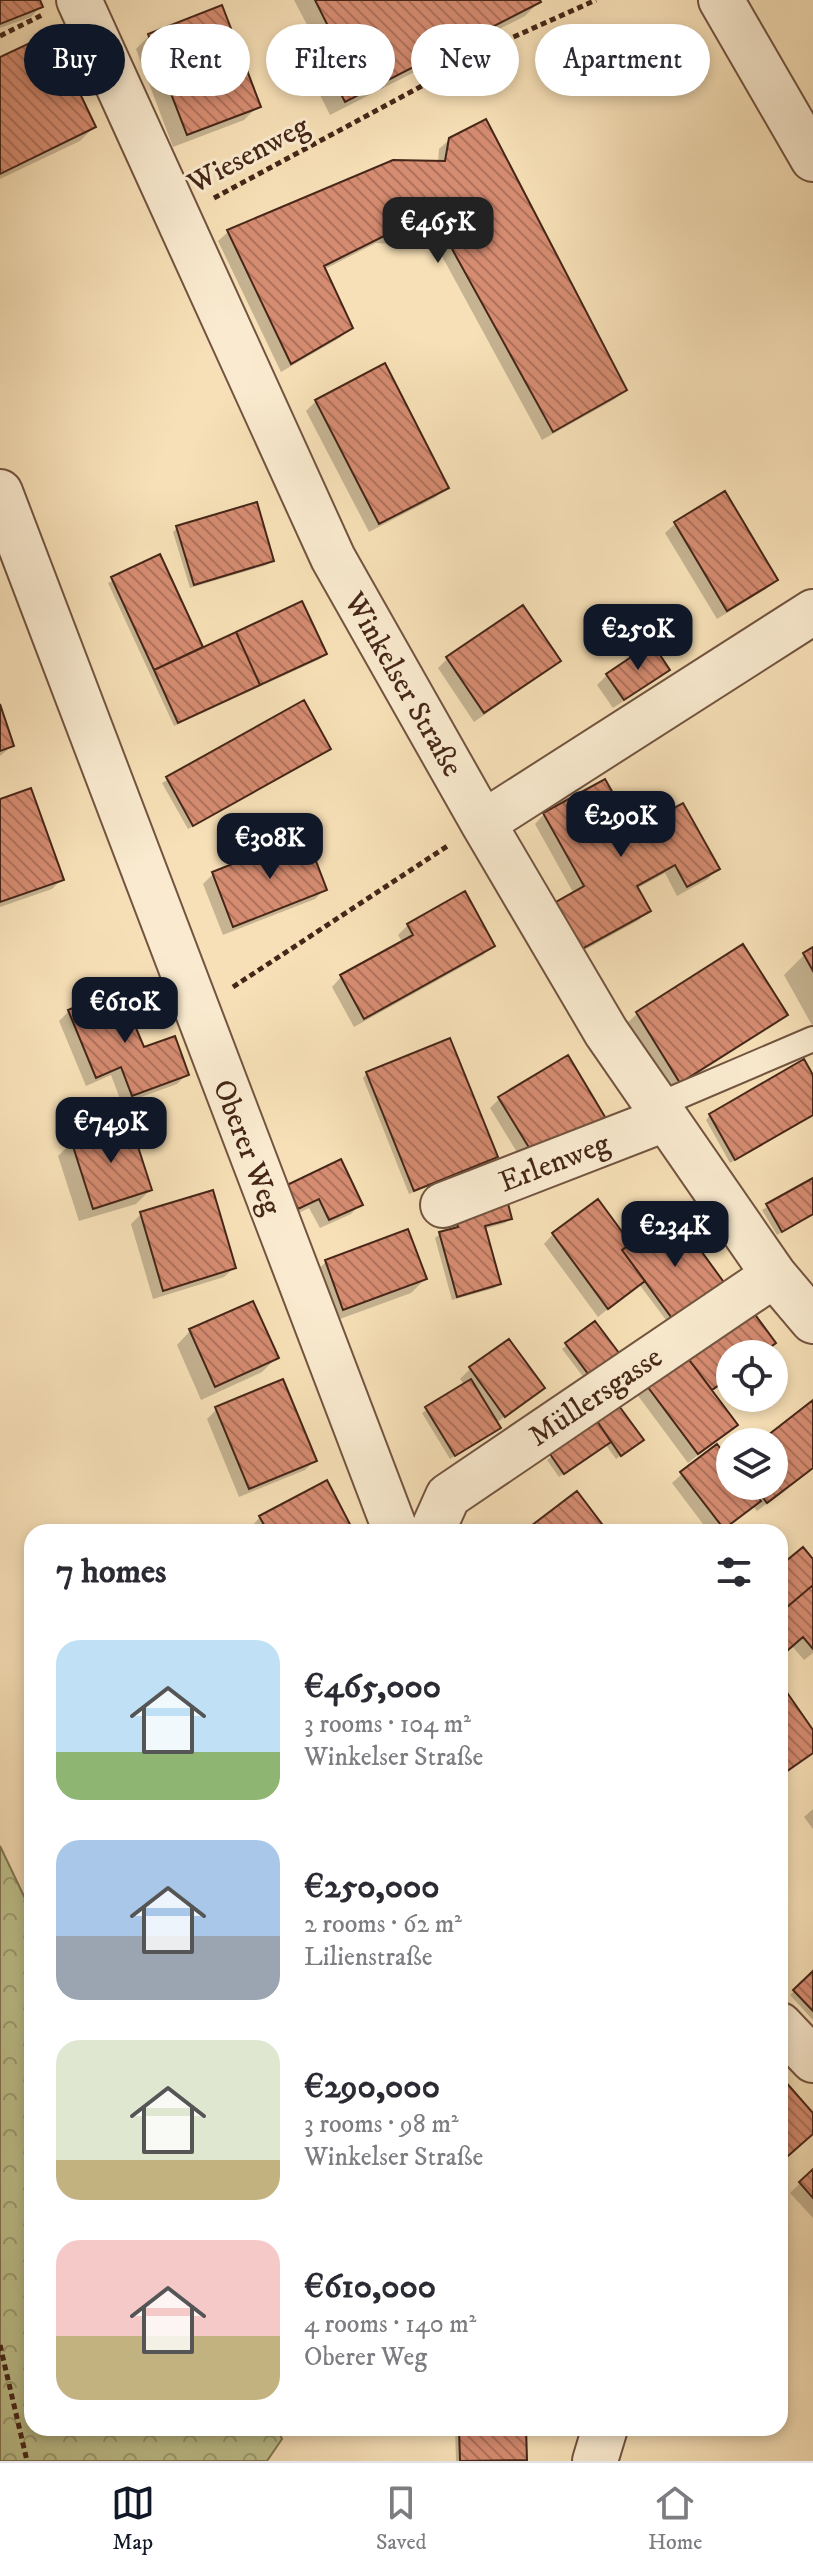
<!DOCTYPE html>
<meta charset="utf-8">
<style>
:root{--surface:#fff;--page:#f2f2f3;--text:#2b2b33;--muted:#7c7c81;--line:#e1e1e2;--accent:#111827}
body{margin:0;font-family:"IM FELL DW Pica",serif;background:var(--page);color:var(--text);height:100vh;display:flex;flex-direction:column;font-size:30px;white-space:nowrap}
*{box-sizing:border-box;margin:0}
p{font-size:26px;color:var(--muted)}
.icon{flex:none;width:44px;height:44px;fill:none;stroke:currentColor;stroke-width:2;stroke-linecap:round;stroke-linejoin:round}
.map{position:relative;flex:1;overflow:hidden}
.details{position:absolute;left:24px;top:1524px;width:764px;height:912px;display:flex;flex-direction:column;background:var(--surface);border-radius:24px;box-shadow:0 4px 12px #0003}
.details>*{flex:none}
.top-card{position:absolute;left:24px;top:24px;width:766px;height:72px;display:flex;gap:16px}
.fabs{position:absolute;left:716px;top:1340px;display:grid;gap:16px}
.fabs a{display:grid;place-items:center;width:72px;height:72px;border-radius:50%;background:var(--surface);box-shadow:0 4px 12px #0003;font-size:40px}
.price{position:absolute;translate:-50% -68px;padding:0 18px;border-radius:16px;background:var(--accent);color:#fff;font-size:26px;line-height:52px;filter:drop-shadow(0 2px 4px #0008)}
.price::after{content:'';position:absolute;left:50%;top:48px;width:24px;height:18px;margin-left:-12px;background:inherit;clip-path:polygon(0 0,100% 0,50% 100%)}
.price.current{background:#222;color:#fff}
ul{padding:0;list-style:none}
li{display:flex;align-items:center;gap:24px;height:200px;padding:0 32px}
li span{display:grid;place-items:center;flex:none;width:224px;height:160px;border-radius:24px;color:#555}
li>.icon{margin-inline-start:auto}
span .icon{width:96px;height:96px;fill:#fffc;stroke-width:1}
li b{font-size:34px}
h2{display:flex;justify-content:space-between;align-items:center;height:96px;padding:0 32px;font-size:34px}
.pill{padding:0 28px;border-radius:36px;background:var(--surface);box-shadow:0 4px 12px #0003;font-size:28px;line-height:72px}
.pill.current{background:var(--accent);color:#fff}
.tabs{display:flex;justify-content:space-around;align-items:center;height:112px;border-top:2px solid var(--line);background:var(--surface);font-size:22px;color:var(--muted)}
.tabs a{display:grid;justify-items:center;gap:4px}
.tabs .current{color:var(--accent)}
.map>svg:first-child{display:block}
.forest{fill:url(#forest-crowns);stroke:#827452;stroke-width:2}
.shadow{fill:#0003}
.building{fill:url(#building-back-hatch);stroke:#452618;stroke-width:2}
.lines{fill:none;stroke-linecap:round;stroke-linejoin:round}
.service-casing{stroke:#725440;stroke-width:28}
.minor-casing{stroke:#725440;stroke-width:48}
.path{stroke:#452618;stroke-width:5;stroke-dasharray:6 4;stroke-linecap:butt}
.service{stroke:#faebd0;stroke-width:24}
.minor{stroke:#faebd0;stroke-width:44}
.labels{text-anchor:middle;stroke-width:6;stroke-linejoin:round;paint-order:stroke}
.street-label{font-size:30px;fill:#452618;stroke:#faebd0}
</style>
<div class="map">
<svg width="813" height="2461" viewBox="0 0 813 2461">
<defs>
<pattern id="forest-crowns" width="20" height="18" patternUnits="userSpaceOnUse" patternTransform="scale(2)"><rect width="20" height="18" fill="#bec28d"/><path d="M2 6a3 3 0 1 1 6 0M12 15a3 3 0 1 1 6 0" fill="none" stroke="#9c9d72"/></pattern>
<pattern id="building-back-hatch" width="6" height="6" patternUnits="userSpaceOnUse" patternTransform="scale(2)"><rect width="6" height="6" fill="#d68c71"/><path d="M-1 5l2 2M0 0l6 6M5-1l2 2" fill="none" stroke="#af725c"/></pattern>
</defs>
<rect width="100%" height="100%" fill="#f7e0b7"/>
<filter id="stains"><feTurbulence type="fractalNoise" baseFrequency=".0025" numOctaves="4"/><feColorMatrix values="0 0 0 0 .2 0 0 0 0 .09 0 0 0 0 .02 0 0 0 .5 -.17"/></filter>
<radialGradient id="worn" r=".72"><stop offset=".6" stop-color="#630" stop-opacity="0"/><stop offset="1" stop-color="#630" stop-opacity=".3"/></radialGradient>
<path class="forest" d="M0,1846L32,1913V2428H277L282,2439L267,2461H0Z"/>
<path class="shadow" d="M0,0H38L40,7L31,17L0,28Z
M294,0H538L539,2L525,16L330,115L300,55L315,40Z
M150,35L258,106L244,120L173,147L136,49Z
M0,59L94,127L80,141L0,179Z
M450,139L624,389L615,399L542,440L437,247L376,243L323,270L350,327L341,337L281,372L218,241L228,232L394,162H438L439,149Z
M316,401L446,487L436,497L369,532L306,411Z
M724,494L776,579L766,589L717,619L665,533L675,524Z
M177,528L272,560L267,565L190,588L173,532Z
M159,557L202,650L325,654L320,659L174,726L108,583Z
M522,608L558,661L548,670L474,722L438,668L447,659Z
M667,669L657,679L613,708L597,685L607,675Z
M303,703L324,753L188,829L162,783Z
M0,710L12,746L0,756Z
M0,802L62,879L52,889L0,907Z
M544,814L633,833L717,869L708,879L677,896L665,873L636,889L648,910L639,920L572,957L548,913L557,903L574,894L535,824Z
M213,874L325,889L315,899L223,935L203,884Z
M408,925L493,945L483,955L354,1027L332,987L341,977L403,943L398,935Z
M743,946L786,1014L776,1024L670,1091L627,1023L637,1014Z
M813,950V1027L784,975L804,955Z
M69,1011L143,1050L187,1074L177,1084L122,1104L111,1075L86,1086L59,1021Z
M367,1073L495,1157L491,1161L409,1194L363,1078Z
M813,1079V1115L730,1163L706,1120L710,1115Z
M500,1098L603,1117L593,1126L526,1167L490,1108Z
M72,1142L150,1190L136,1204L79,1221L58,1156Z
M813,1180V1214L777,1235L762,1210Z
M288,1186L360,1204L351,1214L320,1228L309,1208L288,1218Z
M212,1193L234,1268L224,1277L153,1299L131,1224L141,1214Z
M449,1213L510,1219L505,1223L484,1229L499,1284L495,1288L452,1300L435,1238L440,1234L454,1230Z
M672,1215V1328L639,1284L598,1317L544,1244L553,1234L630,1246Z
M326,1262L425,1279L411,1293L329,1323L312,1275Z
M747,1308L759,1354H730V1376L710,1391L735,1424L688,1463L636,1393Z
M190,1331L276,1358L262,1372L201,1400L177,1345Z
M509,1341L532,1397L496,1423L494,1432L450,1459L422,1413L465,1385L460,1379L470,1369Z
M567,1345L619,1356L587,1382L562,1349Z
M813,1402V1468L757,1511L753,1506L721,1532H709L672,1483L682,1474L730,1464V1486H774V1442H762Z
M217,1409L315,1460L305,1470L239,1497L207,1419Z
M619,1409L637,1444L616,1459L606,1445L559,1477L547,1460Z
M260,1517L352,1532H253L251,1527Z
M813,1562V1653L804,1660L792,1646L780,1656V1616L782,1614L780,1611V1569Z
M813,1809V1829L804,1817Z
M813,1974V2020L790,1995Z
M813,2171V2218L790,2193Z
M455,2428H524L525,2459L456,2461Z"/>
<path class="building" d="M0,0H40L43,7L0,24Z
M315,0H540L541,2L345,102L313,40L330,30Z
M222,5L261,107L187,135L148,34Z
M51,33L96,127L0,174V57Z
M486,119L627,390L553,432L446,238L388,234L324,266L353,328L291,364L227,230L393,160L445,161L449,138Z
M385,363L449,488L379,524L315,400Z
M725,491L778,580L727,611L674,522Z
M257,502L274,561L194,585L176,526Z
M160,554L203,647L154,670L111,577Z
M302,601L327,654L260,685L236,632Z
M523,605L561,661L484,713L446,657Z
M236,632L260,685L178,723L154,670Z
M652,643L670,670L624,700L606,674Z
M304,700L331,749L193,826L166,777Z
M0,704L14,746L0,751Z
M605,779L634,830L683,803L720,869L687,887L675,865L637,886L651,911L582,949L556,902L584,886L543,813Z
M31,788L64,880L0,902V799Z
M306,835L327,890L233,927L212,872Z
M465,891L495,946L364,1019L340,975L413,935L407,924Z
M743,944L788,1015L680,1083L636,1012Z
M813,947V971L803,953Z
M119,988L144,1047L175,1036L189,1075L132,1096L121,1067L96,1078L68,1010Z
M450,1038L498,1157L414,1191L366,1072Z
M568,1055L605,1117L536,1159L498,1097Z
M804,1059L813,1075V1115L735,1160L709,1114Z
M130,1122L152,1190L93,1209L71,1140Z
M341,1159L363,1205L329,1220L319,1199L298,1209L287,1185Z
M813,1178V1214L782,1232L766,1204Z
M213,1190L236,1268L163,1291L140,1212Z
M505,1192L512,1219L485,1226L501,1284L457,1297L439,1232L458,1227L452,1207Z
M598,1199L631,1244L622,1250L645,1281L608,1309L552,1233Z
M673,1212L728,1288L677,1325L622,1250Z
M408,1229L427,1279L343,1310L325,1260Z
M253,1301L279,1358L215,1387L189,1329Z
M748,1305L776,1343L761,1354H730V1377L712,1390L684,1353Z
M595,1321L622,1357L592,1379L565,1343Z
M509,1339L545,1388L505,1417L469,1367Z
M684,1353L738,1425L698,1454L644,1382Z
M283,1379L317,1461L249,1489L215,1407Z
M471,1379L501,1428L455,1456L425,1407Z
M813,1400V1468L767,1503L754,1486H774V1442H759Z
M619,1406L644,1440L621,1456L597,1421Z
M597,1421L611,1442L564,1474L550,1454Z
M717,1444L730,1461V1486H749L761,1501L724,1529L680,1472Z
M327,1480L354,1532H268L259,1516Z
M577,1491L605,1528L599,1532H523Z
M803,1547L813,1559V1585L786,1608L780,1602V1566Z
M813,1585V1649L803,1637L780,1657V1613Z
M780,1682L788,1694L780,1700Z
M788,1694L813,1730V1753L780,1776V1700Z
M813,1971V2011L793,1990Z
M783,2079L813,2113V2134L780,2163V2082Z
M813,2169V2198L799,2182Z
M459,2428H526L527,2460L460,2461Z"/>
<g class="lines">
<g class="service-casing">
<path id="service" d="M656,1106L813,1039"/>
</g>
<g class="minor-casing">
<path id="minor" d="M79,0L333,558L483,823L606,1032L774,1275L813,1321
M721,0L813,159
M0,492L396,1532
M483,823L813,612
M443,1205L665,1119
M438,1532L435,1525L448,1496L774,1275
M780,2025L813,2060
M595,2461L605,2428"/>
</g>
<path class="path" d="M0,36L42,15
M214,198L509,39L596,0
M233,987L449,845
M0,2345L27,2461"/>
<use href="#service" class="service"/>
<use href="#minor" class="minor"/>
</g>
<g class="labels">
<g class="street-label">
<text transform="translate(248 154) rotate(-28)" y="10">Wiesenweg</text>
<text transform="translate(404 684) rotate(60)" y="10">Winkelser Straße</text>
<text transform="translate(248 1147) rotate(69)" y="10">Oberer Weg</text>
<text transform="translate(554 1162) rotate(-21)" y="10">Erlenweg</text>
<text transform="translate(595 1396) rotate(-34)" y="10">Müllersgasse</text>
</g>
</g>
<rect width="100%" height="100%" filter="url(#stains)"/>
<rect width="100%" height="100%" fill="url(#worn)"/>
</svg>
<div class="fabs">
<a><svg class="icon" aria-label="locate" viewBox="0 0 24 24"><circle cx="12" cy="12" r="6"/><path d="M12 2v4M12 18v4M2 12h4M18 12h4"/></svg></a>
<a><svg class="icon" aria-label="layers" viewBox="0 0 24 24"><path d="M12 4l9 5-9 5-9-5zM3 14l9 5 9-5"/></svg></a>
</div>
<b class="price current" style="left:438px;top:265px">€465K</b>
<b class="price" style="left:638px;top:672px">€250K</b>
<b class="price" style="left:621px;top:859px">€290K</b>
<b class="price" style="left:270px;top:881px">€308K</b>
<b class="price" style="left:125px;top:1045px">€610K</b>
<b class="price" style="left:111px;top:1165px">€749K</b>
<b class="price" style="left:675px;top:1269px">€234K</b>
<div class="top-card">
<a class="pill current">Buy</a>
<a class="pill">Rent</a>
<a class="pill">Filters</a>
<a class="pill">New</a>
<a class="pill">Apartment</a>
</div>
<section class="details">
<h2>7 homes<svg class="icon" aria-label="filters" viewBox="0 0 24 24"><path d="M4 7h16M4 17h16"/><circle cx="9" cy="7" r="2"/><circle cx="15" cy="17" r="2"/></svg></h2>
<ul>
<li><span style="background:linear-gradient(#bfe0f5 70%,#8fb573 0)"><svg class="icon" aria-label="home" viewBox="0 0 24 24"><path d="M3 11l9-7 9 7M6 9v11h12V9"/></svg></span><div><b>€465,000</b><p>3 rooms · 104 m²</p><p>Winkelser Straße</p></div></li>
<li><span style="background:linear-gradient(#a9c7e8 60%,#9aa5b1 0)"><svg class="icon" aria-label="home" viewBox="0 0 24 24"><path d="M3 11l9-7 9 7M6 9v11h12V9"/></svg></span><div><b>€250,000</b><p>2 rooms · 62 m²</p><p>Lilienstraße</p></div></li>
<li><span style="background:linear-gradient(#dfe7d0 75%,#c2b280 0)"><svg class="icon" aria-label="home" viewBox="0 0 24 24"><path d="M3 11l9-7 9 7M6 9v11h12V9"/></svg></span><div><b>€290,000</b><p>3 rooms · 98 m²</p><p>Winkelser Straße</p></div></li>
<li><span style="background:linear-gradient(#f6c9c9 60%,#c2b280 0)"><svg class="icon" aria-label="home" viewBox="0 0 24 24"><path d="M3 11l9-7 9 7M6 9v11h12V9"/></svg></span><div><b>€610,000</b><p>4 rooms · 140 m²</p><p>Oberer Weg</p></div></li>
</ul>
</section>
</div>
<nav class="tabs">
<a class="current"><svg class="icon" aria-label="map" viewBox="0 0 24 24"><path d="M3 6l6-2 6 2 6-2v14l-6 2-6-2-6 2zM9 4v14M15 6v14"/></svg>Map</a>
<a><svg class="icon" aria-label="saved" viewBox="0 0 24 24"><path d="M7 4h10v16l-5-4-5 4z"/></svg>Saved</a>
<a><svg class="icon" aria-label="home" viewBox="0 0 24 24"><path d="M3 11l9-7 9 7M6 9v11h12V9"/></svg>Home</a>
</nav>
